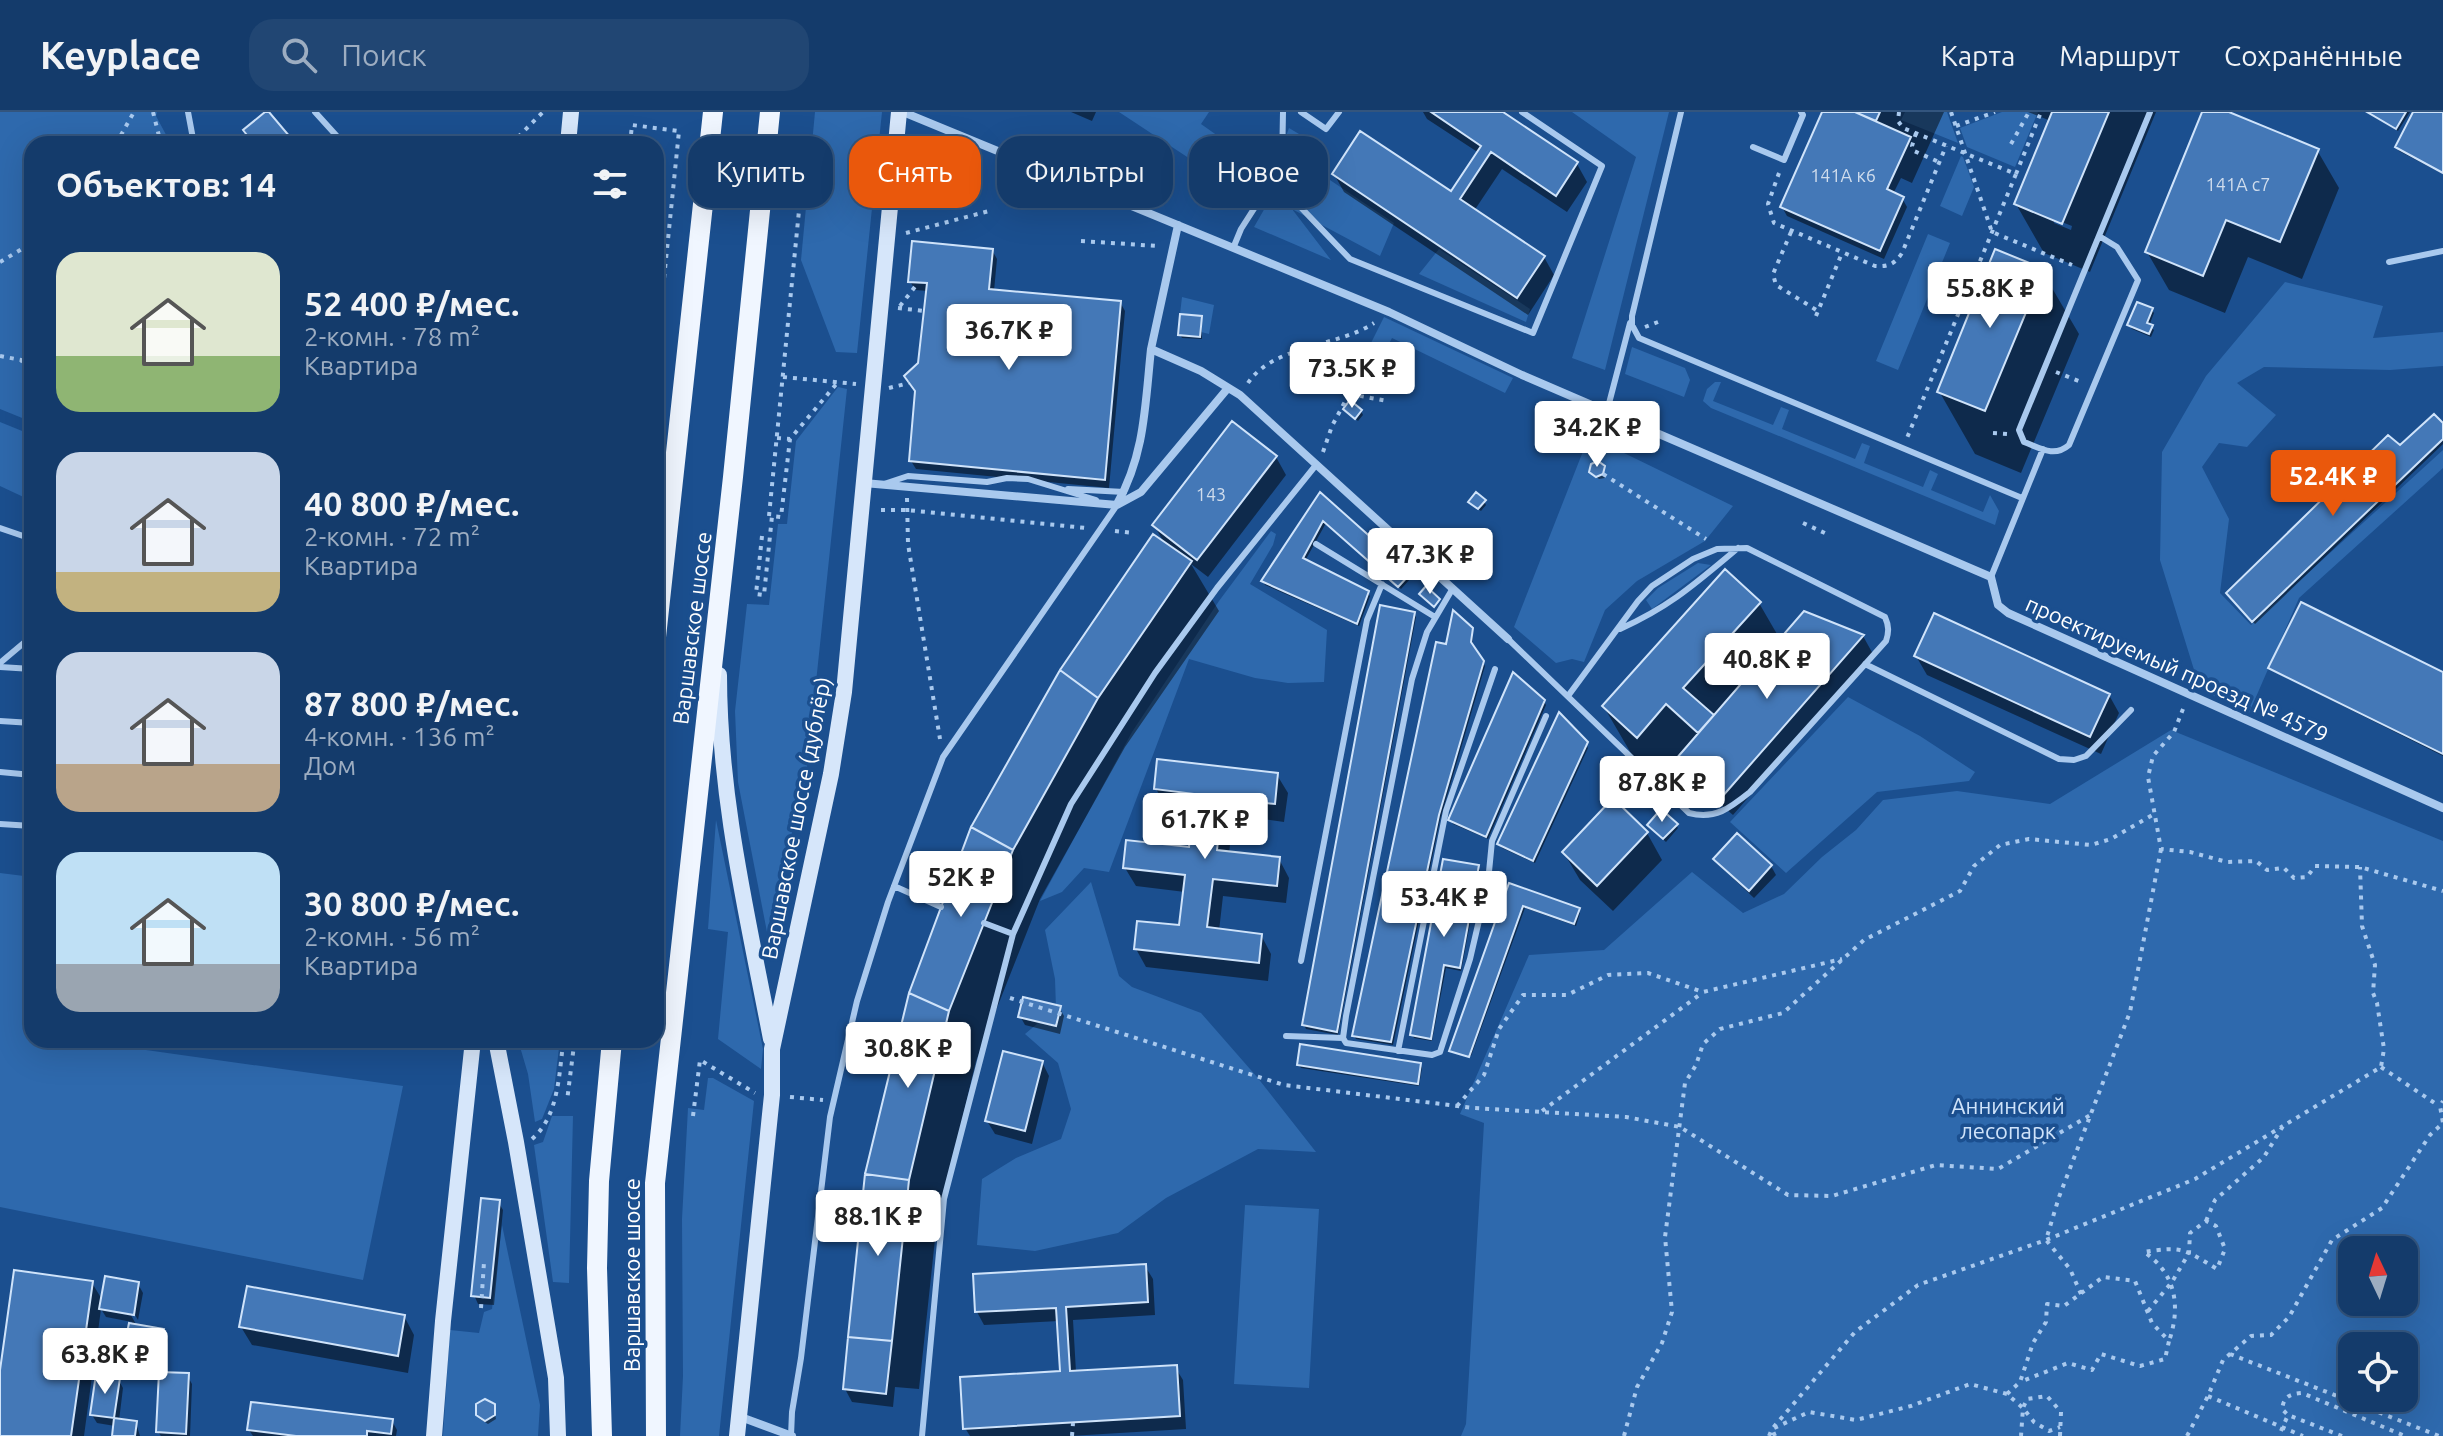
<!DOCTYPE html>
<html lang="ru">
<meta charset="utf-8">
<style>
:root{--surface:#143b6b;--page:#214673;--text:#f1f3f6;--muted:#9dadc1;--line:#33557e;--accent:#ea580c}
body{margin:0;font-family:Ubuntu,sans-serif;background:var(--page);color:var(--text);height:100vh;display:flex;flex-direction:column;font-size:30px;white-space:nowrap}
*{box-sizing:border-box;margin:0}
p{font-size:26px;color:var(--muted)}
.icon{flex:none;width:44px;height:44px;fill:none;stroke:currentColor;stroke-width:2;stroke-linecap:round;stroke-linejoin:round}
.map{position:relative;flex:1;overflow:hidden}
.sheet{position:absolute;left:24px;top:24px;width:640px;height:912px;display:flex;flex-direction:column;background:var(--surface);border-radius:24px;box-shadow:0 8px 32px #0002,0 0 0 2px var(--line)}
.sheet>*{flex:none}
.guide{position:absolute;left:688px;top:24px;width:760px;height:72px;display:flex;gap:16px}
.needle{width:52px;rotate:356deg}
.buttons{position:absolute;left:2338px;top:1124px;display:grid;gap:16px}
.buttons a{display:grid;place-items:center;width:80px;height:80px;border-radius:16px;background:var(--surface);box-shadow:0 8px 32px #0002,0 0 0 2px var(--line);font-size:40px}
.price{position:absolute;translate:-50% -68px;padding:0 18px;border-radius:8px;background:#fff;color:#222;font-size:26px;line-height:52px;filter:drop-shadow(0 2px 4px #0008)}
.price::after{content:'';position:absolute;left:50%;top:48px;width:24px;height:18px;margin-left:-12px;background:inherit;clip-path:polygon(0 0,100% 0,50% 100%)}
.price.on{background:var(--accent);color:#fff}
ul{padding:0;list-style:none}
li{display:flex;align-items:center;gap:24px;height:200px;padding:0 32px}
li span{display:grid;place-items:center;flex:none;width:224px;height:160px;border-radius:24px;color:#555}
li>.icon{margin-inline-start:auto}
span .icon{width:96px;height:96px;fill:#fffc;stroke-width:1}
li b{font-size:34px}
h2{display:flex;justify-content:space-between;align-items:center;height:96px;padding:0 32px;font-size:34px}
.tag{padding:0 28px;border-radius:24px;background:var(--surface);box-shadow:0 8px 32px #0002,0 0 0 2px var(--line);font-size:28px;line-height:72px}
.tag.on{background:var(--accent);color:#fff}
header{display:flex;align-items:center;gap:48px;box-sizing:border-box;height:112px;padding:0 40px;background:var(--surface);border-bottom:2px solid var(--line)}
header strong{font-size:38px}
nav{display:flex;gap:44px;margin-inline-start:auto;font-size:28px}
.search{width:560px;height:72px;background:var(--page);display:flex;align-items:center;gap:20px;box-sizing:border-box;padding:0 28px;border-radius:24px;color:var(--muted);font-size:30px}
.map>svg:first-child{display:block}
.green{fill:#2e69ad;fill-rule:evenodd}
.shadow{fill:#0007;fill-rule:evenodd}
.building{fill:#4478b7;stroke:#cfe3fa;stroke-width:2}
.lines{fill:none;stroke-linecap:round;stroke-linejoin:round}
.path{stroke:#a9c9ee;stroke-width:4;stroke-dasharray:4 6;stroke-linecap:butt}
.lane{stroke:#a9c9ee;stroke-width:6}
.street{stroke:#a9c9ee;stroke-width:8}
.secondary{stroke:#d6e6fa;stroke-width:16}
.primary{stroke:#f0f6ff;stroke-width:20}
.labels{text-anchor:middle;stroke-width:7;stroke-linejoin:round;paint-order:stroke}
.number-label{font-size:18px;fill:#d0dded}
.street-label{font-size:22px;fill:#fff;stroke:#1b4f8f}
.park-label{font-size:22px;fill:#cfe3fa;stroke:#1b4f8f}
</style>
<header>
<strong>Keyplace</strong>
<div class="search"><svg class="icon" aria-label="search" viewBox="0 0 24 24"><circle cx="10" cy="10" r="6"/><path d="M15 15l6 6"/></svg>Поиск</div>
<nav><a>Карта</a><a>Маршрут</a><a>Сохранённые</a></nav>
</header>
<div class="map">
<svg width="2443" height="1324" viewBox="0 0 2443 1324">
<rect width="100%" height="100%" fill="#1b4f8f"/>
<path class="green" d="M0,0H157L156,4L171,32H32V310L0,297Z
M815,0H882L857,241L836,240L801,148Z
M1119,0H1209L1201,12L1242,41L1222,68Z
M1572,0H1669L1605,258L1572,246L1636,45Z
M1905,0H1947L1958,31L1901,8Z
M2002,0H2038L2015,55L1967,35L1960,16Z
M1289,16L1324,37L1318,60L1394,111L1380,144L1292,97L1331,148L1254,115L1277,75L1289,92C1278,59 1276,49 1289,16Z
M1961,44L1963,45L1974,75L1962,104L1940,94Z
M1928,122L1950,131L1898,258L1876,249Z
M1439,137L1530,197L1526,210L1419,162Z
M2285,170L2383,194L2373,226L2443,220V254L2390,258L2264,255L2237,271L2276,303L2247,335L2219,331L2202,355L2229,407L2220,481L2251,513L2443,338V356L2299,486L2249,601L2200,577L2160,448L2162,340L2206,264Z
M1182,185L1214,193L1209,222L1201,220L1202,204L1180,202Z
M1384,205L1513,266L1505,281L1392,226L1359,289L1348,277Z
M1632,235L1685,256L1690,268L1684,285L1625,262Z
M1715,270H1721L1713,289L1773,313L1781,295L1789,298L1782,317L1855,347L1862,331L1870,334L1864,351L1923,375L1930,358L1938,362L1931,378L1983,400L1990,383L1999,399L1995,413L1711,296L1703,289L1707,277Z
M838,275L847,277L806,665L767,820L738,670L735,599L747,492L769,493L778,412H787L796,329Z
M0,310L32,323V389L0,374Z
M1589,324L1733,394L1705,429L1637,469L1605,498L1584,550L1572,547L1556,551L1514,515Z
M1271,419L1276,422L1273,433L1250,472L1327,518L1324,570L1288,571L1255,566L1189,547L1109,760L1084,756L1062,780L1040,789L1132,620L1219,489Z
M1698,451L1711,453L1652,497L1646,488L1658,476Z
M1848,585L1920,624L1975,660L1969,669L1877,680L1786,761L1730,710Z
M2171,618L2443,729V1324H1461L1466,1312L1484,1011L1460,1002L1529,843L1604,838L1692,760L1743,801L1784,782L1822,745L1856,718L1883,688L1957,679L2050,692ZM2404,1138V1190H2352V1138ZM2404,1234V1286H2352V1234Z
M716,708L763,937L761,957L718,927L728,820L708,817Z
M0,761L32,765V928H75L403,974L363,1168L0,1095Z
M1091,770L1119,864L1132,875L1201,901L1257,965L1316,1040L1258,1037L1166,1086L1118,1121L1035,1139L977,1133L982,1067L1016,1046L1061,1027L1071,997L1058,951L1025,922L1056,896L1055,867L1045,818Z
M518,928H560L554,977L542,1007L535,1010L528,962Z
M708,966H713L754,989L719,1324H680L683,1264L682,1107L688,996L704,998Z
M552,1004H573L569,1171L553,1170L534,1033L543,1030Z
M1245,1093L1319,1097L1309,1276L1234,1272Z
M502,1113L540,1293L538,1324H443L450,1218L479,1221L484,1200L492,1197Z"/>
<path class="shadow" d="M1071,0H1096L1092,9Z
M1423,0H1499L1577,52L1587,70L1567,100L1502,57L1474,99L1544,145L1554,163L1528,203L1344,80L1334,62L1451,82L1479,41L1427,7Z
M1824,0H1944L1912,71L1901,66L1893,82L1902,86L1907,95L1884,147L1787,104L1782,95Z
M2028,0H2156L2090,160L2044,141L2016,92L2051,9ZM2054,107L2072,114L2071,118L2054,111Z
M2204,0H2224L2317,38L2339,76L2302,167L2248,145L2225,201L2169,178L2147,140Z
M2366,0H2410L2398,19Z
M2416,0H2443V62L2399,39L2397,35Z
M1256,69L1258,72L1244,92L1223,76Z
M992,138L997,147L994,179L1120,190L1125,199L1109,376L916,357L911,349L928,179L915,178L910,169Z
M2042,159L2079,222L2021,361L1975,342L1939,279Z
M2152,198L2154,201L2149,214L2154,218L2151,225L2132,217L2130,213Z
M1201,206L1202,227L1182,226L1180,222Z
M1345,297L1361,299L1363,303L1358,309Z
M2443,314V332L2255,512L2230,485L2400,335Z
M1276,345L1286,363L1208,465L1191,452L1219,499L1125,635L1040,787L976,949L936,1118L919,1277L895,1275L893,1295L852,1290L845,1277L911,881L1166,434L1154,413Z
M1603,356L1605,366L1599,367L1594,363Z
M1321,383L1411,466L1401,477L1326,411L1305,449L1367,480L1370,484L1359,514L1265,473L1263,469Z
M1484,389L1486,393L1481,399L1473,393Z
M1759,491L1781,529L1863,524L1873,542L1733,703L1689,665L1682,654L1665,673L1632,643L1604,595Z
M1414,502L1416,505L1338,923L1306,917L1304,913Z
M1471,517L1473,522L1472,535L1485,554L1440,708L1393,933L1356,927L1354,924L1447,534Z
M1916,544L2109,583L2119,601L2101,642L1927,563Z
M2271,555L2443,562V644L2273,559Z
M1544,589L1546,593L1488,727L1453,712L1451,708Z
M1586,632L1588,636L1535,751L1502,736L1499,732Z
M1277,663L1288,681L1284,710L1233,703L1229,742L1279,747L1289,766L1286,791L1223,784L1219,819L1261,823L1271,842L1268,869L1146,855L1136,837L1181,816L1185,780L1136,774L1125,756L1191,737L1195,698L1167,695L1156,677Z
M1676,713L1678,716L1666,730L1651,716Z
M1647,721L1662,748L1613,799L1580,768L1564,741Z
M1716,747L1771,754L1776,763L1754,786L1721,755Z
M1478,755L1480,759L1461,859L1446,856L1432,929L1414,926L1412,922Z
M1511,773L1578,797L1580,801L1576,814L1525,796L1471,944L1452,937Z
M1059,895L1064,904L1060,922L1025,913L1020,904Z
M319,928H357V933Z
M1042,950L1049,964L1032,1032L995,1022L987,1009Z
M1420,952L1422,956L1419,974L1301,956L1299,953Z
M498,1090L503,1098L494,1193L478,1192L474,1183Z
M1145,1154L1153,1167L1155,1203L1073,1208L1076,1260L1175,1255L1183,1268L1186,1317L1070,1324H970L965,1316L1062,1261L1059,1209L984,1213L977,1200Z
M92,1171L103,1189L138,1172L143,1181L138,1208L130,1194L127,1196L137,1214L163,1219L168,1228L164,1245L132,1239L128,1230L132,1210L106,1205L101,1197L84,1324H0V1272Z
M404,1204L414,1223L408,1261L252,1233L241,1215Z
M187,1263L192,1272L190,1324H161L158,1320Z
M118,1267L123,1276L119,1309L136,1311L140,1324H114L115,1314L97,1311L92,1303Z
M493,1293L496,1307L488,1312L480,1307L478,1303Z
M392,1309L397,1318L396,1324H253L249,1318Z"/>
<path class="building" d="M265,0H269L296,32H254L243,18Z
M1431,0H1503L1578,50L1556,84L1491,40L1460,87L1545,144L1517,186L1332,62L1360,19L1451,79L1481,34Z
M1822,0H1855L1911,25L1887,77L1904,85L1880,139L1780,95Z
M1855,0H1880L1876,9Z
M2052,0H2109L2062,112L2014,92Z
M2202,0H2229L2319,37L2280,130L2226,108L2203,164L2145,140Z
M2367,0H2406L2396,17Z
M2413,0H2443V61L2395,35Z
M1236,53L1258,67L1242,90L1221,76Z
M912,129L993,137L989,177L1121,189L1105,368L909,349L915,279L904,264L918,251L927,171L908,170Z
M1995,137L2044,157L1985,299L1937,280Z
M2137,190L2153,196L2147,211L2153,213L2149,222L2127,213Z
M1180,202L1202,204L1200,225L1178,223Z
M1350,288L1362,298L1355,307L1343,297Z
M2434,302L2443,311V327L2252,510L2226,481L2388,323L2400,333Z
M1232,309L1277,344L1197,448L1152,413Z
M1598,349L1605,354L1603,362L1596,365L1589,360L1591,352Z
M1320,380L1411,461L1398,475L1323,409L1303,446L1369,479L1357,512L1261,469Z
M1476,380L1486,388L1478,397L1468,390Z
M1153,422L1192,449L1098,586L1060,558Z
M1725,457L1761,490L1683,576L1714,603L1698,621L1666,592L1637,626L1602,594Z
M1426,474L1440,487L1434,495L1419,482Z
M2301,490L2443,560V642L2268,556Z
M1380,493L1415,500L1337,920L1302,913Z
M1453,498L1473,516L1471,530L1484,549L1439,703L1391,930L1352,924L1436,530L1446,532Z
M1804,499L1864,523L1721,686L1676,647Z
M1934,501L2110,582L2090,625L1914,544Z
M1060,558L1098,586L1013,738L971,715Z
M1513,560L1545,588L1486,725L1448,708Z
M1559,600L1588,630L1533,749L1497,732Z
M1157,647L1278,661L1275,692L1223,686L1217,738L1280,745L1277,774L1213,767L1207,815L1262,822L1259,851L1134,837L1137,809L1179,813L1185,763L1123,756L1126,728L1189,735L1195,682L1154,677Z
M1613,686L1648,720L1597,774L1562,740Z
M1661,697L1678,712L1663,727L1647,713Z
M971,715L1013,738L949,899L909,881Z
M1737,721L1772,753L1749,779L1713,747Z
M1443,747L1479,753L1460,856L1444,853L1431,927L1410,923Z
M1509,771L1580,796L1574,812L1523,794L1469,945L1449,939Z
M909,881L949,899L909,1068L865,1062Z
M1023,885L1061,894L1056,914L1018,905Z
M1300,932L1421,951L1418,972L1297,953Z
M1003,939L1043,949L1025,1019L985,1009Z
M865,1062L909,1068L892,1229L848,1225Z
M481,1086L500,1088L490,1186L471,1184Z
M1146,1152L1148,1190L1066,1195L1070,1259L1177,1253L1180,1304L963,1317L960,1265L1060,1259L1056,1196L975,1200L973,1162Z
M14,1158L93,1169L71,1324H0V1258Z
M105,1164L139,1170L134,1203L99,1197Z
M247,1174L405,1203L398,1244L239,1215Z
M129,1211L164,1217L160,1238L125,1231Z
M848,1225L892,1229L886,1282L843,1277Z
M159,1260L189,1261L186,1322L156,1320Z
M96,1262L120,1266L114,1306L90,1303Z
M485,1287L495,1292V1303L485,1309L476,1303V1292Z
M251,1290L393,1307L391,1322L367,1319V1324H296L247,1318Z
M114,1306L137,1309L135,1324H112Z"/>
<g class="lines">
<path class="path" d="M153,0L161,32
M1899,0L1898,9L1903,16L2016,62L1907,326
M1951,0L1992,120L2072,153
M1956,14L1995,0
M1916,21L1912,34L1914,39L1939,50
M116,32L134,0
M511,32L543,0
M630,32L632,13L679,19L658,226L656,227
M2011,32L2029,0
M1779,61L1768,92L1774,111L1875,154C1888,155 1895,152 1902,141L1946,34
M2016,62L2041,0
M1791,120L1773,162L1776,173L1818,199
M906,121L989,99
M1081,129L1158,134
M0,150L32,131
M900,194L918,171
M898,196L924,199
M1816,204L1842,141
M1645,215L1658,210
M0,244L21,248L32,262
M2056,260L2081,270
M783,265L856,272
M1248,271C1273,233 1338,235 1374,211
M889,276L909,271
M1350,282L1387,289
M1993,321L2007,322
M777,326L790,327L838,270
M1323,340L1332,314L1349,282L1406,245
M1603,362L1706,427
M907,386L908,432L940,627
M881,398H907L1086,416
M769,404L801,78
M1803,411L1827,422
M1115,419L1133,421
M762,424L756,482L764,483L772,404L781,405L790,327
M2183,597L2174,620L2153,644L2148,665L2161,737L2190,740L2227,750L2256,749L2267,758L2284,756L2294,766L2307,765L2315,754L2360,755L2443,779
M1010,886L1284,973L1474,996L1626,1005L1680,1015L1788,1083L1832,1084L1936,1053L1998,1057L2092,1002
M2381,955L2439,994
M790,985L823,988
M1457,994L1484,963L1499,917L1523,883H1567L1608,863L1648,861L1703,880L1842,847
M1542,999L1702,881
M693,1004L700,948L755,981
M532,1027C558,1005 559,964 563,932L574,933L567,989
M2206,1109L2215,1088L2264,1045L2283,1014L2381,955L2384,937L2377,891L2373,881L2375,853L2362,814L2360,755
M2081,1182L2070,1157L2046,1128L2059,1085L2130,900L2161,737
M481,1196L484,1150
M2148,1199L2172,1170L2189,1141L2190,1121L2206,1109L2216,1114L2225,1137L2217,1157C2184,1137 2183,1134 2144,1140C2176,1161 2181,1195 2169,1229
M2230,1242L2439,1324
M2007,1282L2020,1270L2033,1231L2046,1210L2047,1192L2064,1194L2103,1165L2135,1169L2152,1211L2169,1229L2165,1247L2140,1254L2101,1242L2092,1258L2068,1251L2020,1270
M2208,1284L2303,1324
M2281,1319L2288,1303
M1072,1324L1073,1311
M1624,1324L1637,1275L1662,1231L1672,1200L1665,1125L1685,971L1696,953L1703,932L1720,917L1783,901L1864,828L1960,779L1974,754L2000,733L2029,727L2091,733L2111,727L2154,702
M1769,1324L1772,1317L1809,1300L1856,1308L1911,1294L1970,1272L2007,1282L2023,1296L2021,1324
M1775,1324L1772,1317L1855,1220L1918,1173L2046,1128L2195,1067L2283,1014
M2060,1324L2061,1300L2047,1284L2027,1287L2023,1296L2034,1310L2049,1319L2060,1315
M2187,1324L2208,1284L2223,1248L2251,1224L2271,1223L2289,1205L2332,1128L2382,1096L2430,1023L2443,1011L2440,994L2443,989
M2342,1324L2288,1303L2282,1297C2284,1284 2290,1282 2302,1281L2405,1324"/>
<path class="lane" d="M188,0L194,32
M315,0L344,32
M1283,0L1282,53L1287,57L1288,82L1350,147L1533,221L1602,54L1522,0
M1301,0L1326,17L1339,0
M1681,0L1632,204V213L1639,226L2022,386
M1753,35L1784,48L1803,3L1801,0
M2099,124L2117,135L2138,168L2069,333C2054,346 2040,336 2024,330L2019,318L2021,313L2150,0
M1234,134L1241,117L1282,53
M2389,150L2443,139
M1607,299L1630,211
M884,372L908,364L987,370L1007,366L1028,367L1096,388
M1068,377L1124,380
M0,416L32,427
M1316,432L1435,505
M1991,465L2043,337
M1453,476L1427,520L1412,567L1346,904L1343,926L1346,931L1432,943L1440,940L1470,847L1488,770L1492,729L1546,604
M1620,517C1671,494 1696,471 1738,436
M1508,527L1689,701C1715,708 1730,696 1750,680L1886,529C1889,520 1889,514 1885,505L1747,436L1717,437L1693,447L1652,474L1638,489L1568,584
M0,551L32,524
M1865,552L2059,647L2074,648L2086,644L2131,598
M0,555L32,557
M0,609L32,611
M0,660L32,663
M0,712L32,714
M894,774L941,795
M984,811L1013,822
M1301,849L1367,508L1382,472
M1286,924L1343,926
M1398,939L1446,699L1495,557
M791,1324L792,1300L801,1246L830,1005L857,889L888,790L943,645L1117,393L1115,392
M922,1324L944,1087L1013,822L1071,692L1155,561L1217,476L1316,353"/>
<path class="street" d="M903,0L1389,200L1522,263L1991,465L1998,493L2008,501L2443,696
M1178,113L1151,237L1201,259L1240,283L1508,527
M864,371L1117,393L1141,380L1228,276
M1117,392C1145,342 1145,294 1151,237
M738,1304L792,1324"/>
<path class="secondary" d="M568,32L571,0
M719,563C719,687 748,806 771,927
M496,928L516,1030L556,1266L558,1324
M434,1324L443,1209L473,928
M737,1324L772,983V937L831,662L844,580L899,0"/>
<path class="primary" d="M656,525L713,0
M602,1324L597,1156L599,1069L612,928
M656,1324L655,1071L733,365L770,0"/>
</g>
<g class="labels">
<g class="number-label">
<text x="1843" y="70">141А к6</text>
<text x="2238" y="79">141А с7</text>
<text x="1211" y="389">143</text>
</g>
<g class="street-label">
<text transform="translate(692 516) rotate(-83)" y="8">Варшавское шоссе</text>
<text transform="translate(2177 557) rotate(24)" y="8">проектируемый проезд № 4579</text>
<text transform="translate(796 706) rotate(-79)" y="8">Варшавское шоссе (дублёр)</text>
<text transform="translate(632 1163) rotate(-90)" y="8">Варшавское шоссе</text>
</g>
<g class="park-label">
<text x="2008" y="1002">Аннинский<tspan x="2008" dy="25">лесопарк</tspan></text>
</g>
</g>
</svg>
<div class="buttons">
<a><svg class="needle" viewBox="-14 -14 28 28"><path d="M0-13l5 13h-10z" fill="#e53935"/><path d="M0 13l5-13h-10z" fill="#9dadc1"/></svg></a>
<a><svg class="icon" aria-label="locate" viewBox="0 0 24 24"><circle cx="12" cy="12" r="6"/><path d="M12 2v4M12 18v4M2 12h4M18 12h4"/></svg></a>
</div>
<b class="price" style="left:1990px;top:218px">55.8K ₽</b>
<b class="price" style="left:1009px;top:260px">36.7K ₽</b>
<b class="price" style="left:1352px;top:298px">73.5K ₽</b>
<b class="price" style="left:1597px;top:357px">34.2K ₽</b>
<b class="price on" style="left:2333px;top:406px">52.4K ₽</b>
<b class="price" style="left:1430px;top:484px">47.3K ₽</b>
<b class="price" style="left:1767px;top:589px">40.8K ₽</b>
<b class="price" style="left:1662px;top:712px">87.8K ₽</b>
<b class="price" style="left:1205px;top:749px">61.7K ₽</b>
<b class="price" style="left:961px;top:807px">52K ₽</b>
<b class="price" style="left:1444px;top:827px">53.4K ₽</b>
<b class="price" style="left:908px;top:978px">30.8K ₽</b>
<b class="price" style="left:878px;top:1146px">88.1K ₽</b>
<b class="price" style="left:105px;top:1284px">63.8K ₽</b>
<div class="guide">
<a class="tag">Купить</a>
<a class="tag on">Снять</a>
<a class="tag">Фильтры</a>
<a class="tag">Новое</a>
</div>
<section class="sheet">
<h2>Объектов: 14<svg class="icon" aria-label="filters" viewBox="0 0 24 24"><path d="M4 7h16M4 17h16"/><circle cx="9" cy="7" r="2"/><circle cx="15" cy="17" r="2"/></svg></h2>
<ul>
<li><span style="background:linear-gradient(#dfe7d0 65%,#8fb573 0)"><svg class="icon" aria-label="home" viewBox="0 0 24 24"><path d="M3 11l9-7 9 7M6 9v11h12V9"/></svg></span><div><b>52 400 ₽/мес.</b><p>2-комн. · 78 m²</p><p>Квартира</p></div></li>
<li><span style="background:linear-gradient(#c9d6e8 75%,#c2b280 0)"><svg class="icon" aria-label="home" viewBox="0 0 24 24"><path d="M3 11l9-7 9 7M6 9v11h12V9"/></svg></span><div><b>40 800 ₽/мес.</b><p>2-комн. · 72 m²</p><p>Квартира</p></div></li>
<li><span style="background:linear-gradient(#c9d6e8 70%,#b9a48a 0)"><svg class="icon" aria-label="home" viewBox="0 0 24 24"><path d="M3 11l9-7 9 7M6 9v11h12V9"/></svg></span><div><b>87 800 ₽/мес.</b><p>4-комн. · 136 m²</p><p>Дом</p></div></li>
<li><span style="background:linear-gradient(#bfe0f5 70%,#9aa5b1 0)"><svg class="icon" aria-label="home" viewBox="0 0 24 24"><path d="M3 11l9-7 9 7M6 9v11h12V9"/></svg></span><div><b>30 800 ₽/мес.</b><p>2-комн. · 56 m²</p><p>Квартира</p></div></li>
</ul>
</section>
</div>
